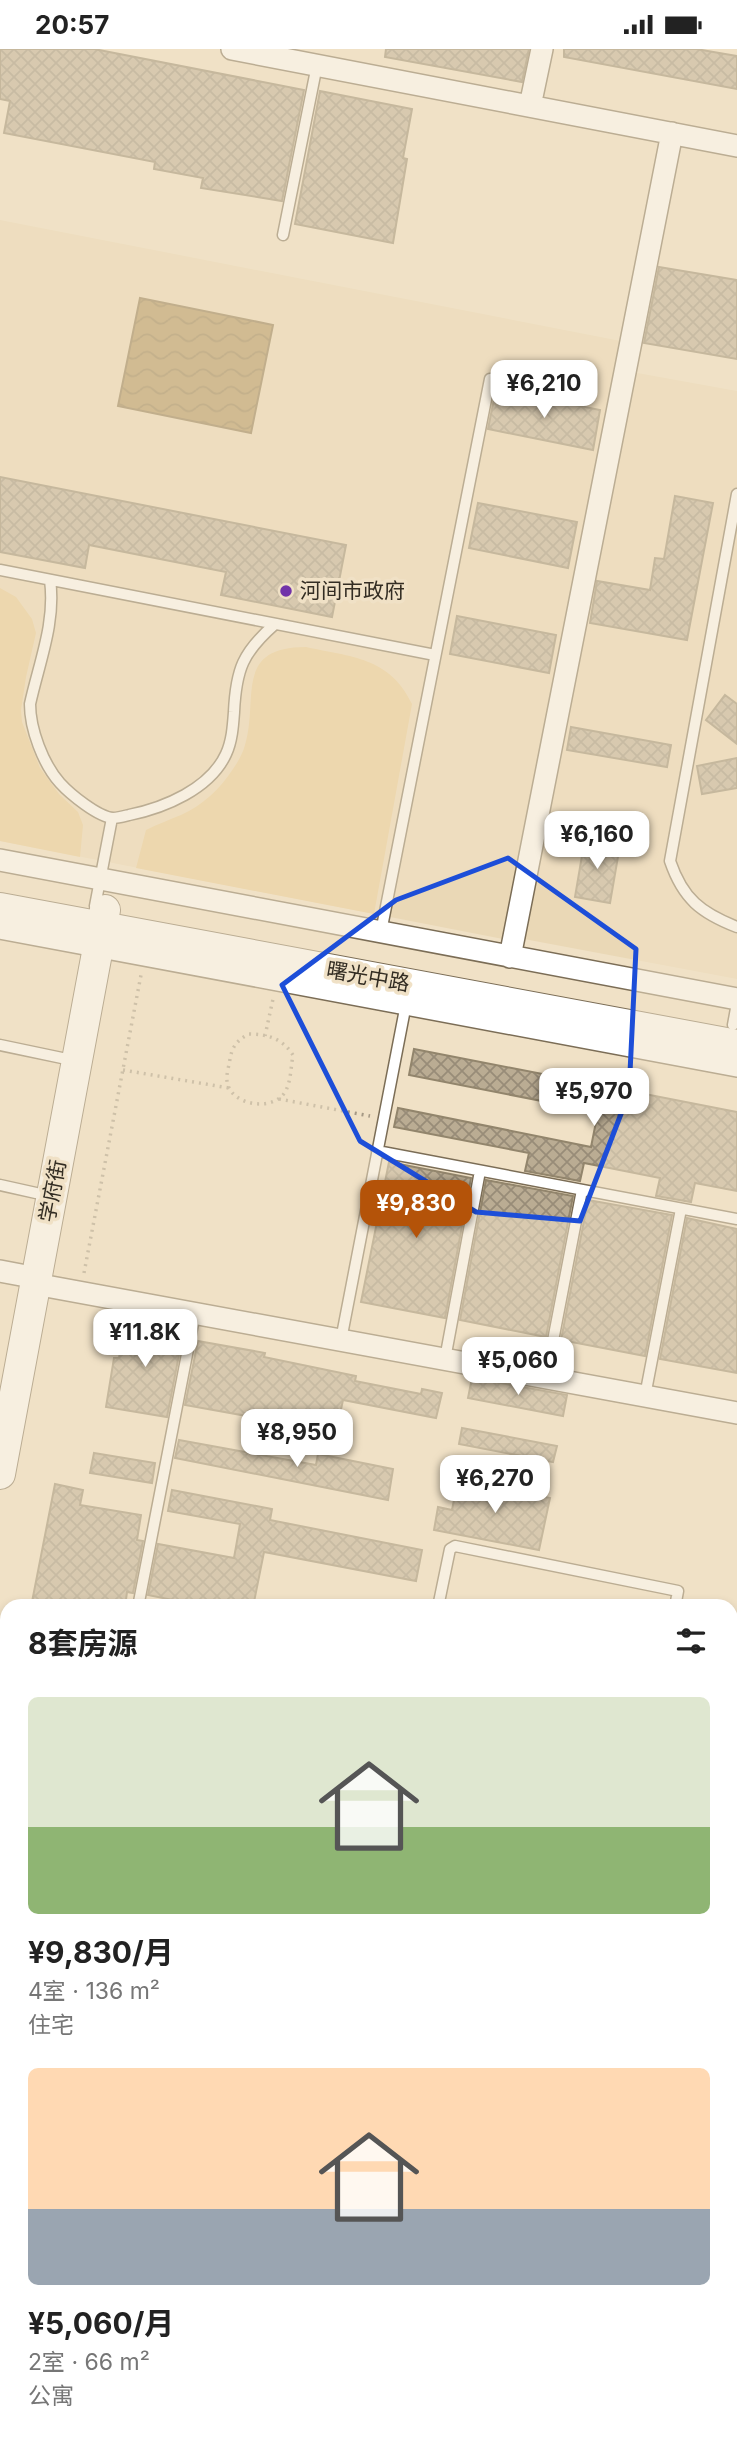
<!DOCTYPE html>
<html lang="zh">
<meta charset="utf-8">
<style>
:root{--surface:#fff;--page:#f2f2f2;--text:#222;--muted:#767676;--accent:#b45309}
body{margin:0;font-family:Inter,"Noto Sans SC",sans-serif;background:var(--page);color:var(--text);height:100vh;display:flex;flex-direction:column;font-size:26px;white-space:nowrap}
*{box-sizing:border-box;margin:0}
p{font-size:23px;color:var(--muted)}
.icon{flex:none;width:38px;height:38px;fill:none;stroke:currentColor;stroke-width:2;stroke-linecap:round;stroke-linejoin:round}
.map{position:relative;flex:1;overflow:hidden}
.side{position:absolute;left:0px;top:1550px;width:738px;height:842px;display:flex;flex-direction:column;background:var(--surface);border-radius:21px 21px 0 0;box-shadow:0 4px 10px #0003}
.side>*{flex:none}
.price{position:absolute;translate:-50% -60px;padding:0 16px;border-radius:14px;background:#fff;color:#222;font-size:23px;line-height:46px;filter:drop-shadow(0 2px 4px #0008)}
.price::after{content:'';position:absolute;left:50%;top:42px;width:21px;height:16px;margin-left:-10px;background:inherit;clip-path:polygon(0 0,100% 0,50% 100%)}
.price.on{background:var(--accent);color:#fff}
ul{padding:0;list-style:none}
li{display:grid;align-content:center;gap:14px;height:371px;padding:0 28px}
li span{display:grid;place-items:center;height:217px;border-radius:10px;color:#555}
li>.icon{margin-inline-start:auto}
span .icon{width:126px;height:126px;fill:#fffc;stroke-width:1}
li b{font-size:30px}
h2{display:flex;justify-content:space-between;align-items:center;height:84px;padding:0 28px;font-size:30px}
.status{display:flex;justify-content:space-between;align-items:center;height:49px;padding:0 35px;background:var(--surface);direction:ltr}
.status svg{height:19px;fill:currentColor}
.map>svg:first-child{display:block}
.built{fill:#ead8b6}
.grass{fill:#e9ca90}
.water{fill:url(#water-waves);stroke:#887045;stroke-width:2}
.building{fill:url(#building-cross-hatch);stroke:#92856c;stroke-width:2}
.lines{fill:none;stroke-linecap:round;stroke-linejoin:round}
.lane-casing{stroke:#7b6d56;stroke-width:13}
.street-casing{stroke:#7b6d56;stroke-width:24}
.secondary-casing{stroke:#7b6d56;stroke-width:32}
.path{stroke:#a59985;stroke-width:3.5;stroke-dasharray:2 5;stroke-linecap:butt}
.lane{stroke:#fff;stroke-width:10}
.street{stroke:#fff;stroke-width:21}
.secondary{stroke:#fff;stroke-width:30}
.marked{fill:none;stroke:#1d4ed8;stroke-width:5;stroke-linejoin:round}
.poi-dot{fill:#7133a9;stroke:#f0e1c6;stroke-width:2.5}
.labels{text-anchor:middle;stroke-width:7;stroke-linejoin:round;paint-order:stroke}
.poi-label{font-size:21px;fill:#332d23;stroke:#f0e1c6;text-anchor:start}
.street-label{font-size:21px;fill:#332d23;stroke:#f0e1c6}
</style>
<div class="status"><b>20:57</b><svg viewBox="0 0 49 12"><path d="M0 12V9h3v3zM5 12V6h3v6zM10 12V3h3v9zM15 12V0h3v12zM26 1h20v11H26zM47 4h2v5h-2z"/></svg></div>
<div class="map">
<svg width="737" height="2392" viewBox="0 0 737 2392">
<defs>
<pattern id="water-waves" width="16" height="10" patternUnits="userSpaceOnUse" patternTransform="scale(1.75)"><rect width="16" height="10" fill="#ac8d53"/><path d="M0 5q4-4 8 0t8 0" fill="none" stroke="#8d7444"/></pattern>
<pattern id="building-cross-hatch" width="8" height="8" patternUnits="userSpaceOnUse" patternTransform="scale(1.75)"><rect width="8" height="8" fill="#baac93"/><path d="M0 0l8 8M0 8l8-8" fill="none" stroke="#988c78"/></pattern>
</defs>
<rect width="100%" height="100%" fill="#f0e1c6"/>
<path class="built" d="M0,171L621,292L503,890L0,792Z
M632,323L737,342V930L524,890Z"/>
<path class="grass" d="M0,539L16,548L32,570L36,584L26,628L21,661L22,673L40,719L59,745L78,763L83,776L80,808L0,792Z
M306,598C351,608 390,608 412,655L374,865L136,819L146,781C158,775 169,771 181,766C203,756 220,740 233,720C238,713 243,704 245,696C259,650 233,598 306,598Z"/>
<path class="water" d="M140,249L273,276L251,384L118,357Z"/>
<path class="building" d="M0,0H94L304,41L282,152L201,139L203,129L154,120L155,113L4,84L10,52L0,50Z
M386,0H529L522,33L385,8Z
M564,0H696L737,7V40L564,8Z
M320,42L412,60L403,109L407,110L393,194L295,175Z
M659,218L737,231V310L644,294Z
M496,340L600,361L593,401L488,380Z
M0,428L346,496L332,568L221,546L226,523L89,496L85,519L0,503Z
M675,447L713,454L687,591L590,574L597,532L650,541L655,509L664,510Z
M478,454L577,473L568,519L469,499Z
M457,567L556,586L549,624L450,605Z
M725,646L737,655V695L706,671Z
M571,678L671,696L667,718L567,701Z
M737,709V739L702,745L697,717Z
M585,789L620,796L610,854L575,848Z
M414,1000L737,1063V1142L695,1134L691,1153L656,1147L660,1129L584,1114L580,1132L525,1122L529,1104L394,1078L398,1059L591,1098L598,1063L409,1026Z
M389,1113L471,1129L445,1269L361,1253Z
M486,1131L573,1147L546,1288L460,1271Z
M588,1151L672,1166L645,1307L561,1291Z
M687,1169L737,1180V1324L660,1310Z
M126,1271L184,1280L167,1368L106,1358L114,1309H119Z
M198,1292L265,1304L264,1308L356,1327L355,1332L421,1345L422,1340L442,1344L436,1369L343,1351L337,1379L304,1373L303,1377L185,1356Z
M472,1329L567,1346L563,1367L468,1349Z
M462,1379L557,1397L553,1413L459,1395Z
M179,1391L316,1416L318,1405L393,1420L388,1451L175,1409Z
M94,1404L155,1414L152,1434L90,1424Z
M458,1431L550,1449L539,1501L434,1481L438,1458L452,1461Z
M55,1435L83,1441L80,1456L141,1466L137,1491L143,1492L133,1544L127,1543L125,1558H31Z
M172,1441L272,1460L270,1471L422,1501L416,1532L264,1503L253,1558H207L148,1546L158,1495L234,1509L240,1475L168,1462Z"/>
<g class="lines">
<g class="lane-casing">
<path id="lane" d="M283,186L317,16
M737,445L670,812C683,850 701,864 737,878
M0,521L435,606
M50,531C56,573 39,614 30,655C30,680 43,715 60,734C70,745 98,768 113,769C118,769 125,767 129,766C164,759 210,740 226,705C232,692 233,677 234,663C236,620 243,603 275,575
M95,857L112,769
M381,883L490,330
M733,976L737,954
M0,996L62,1009
M377,1102L737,1170
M0,1136L36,1144
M341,1291L406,955
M445,1310L480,1122
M546,1328L582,1141
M645,1347L681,1160
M138,1558L195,1264
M438,1558L450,1500L455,1497L678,1542L675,1558
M732,1792L737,1793
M0,1796L7,1798
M732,2012L737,2014"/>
</g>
<g class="street-casing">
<path id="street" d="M232,0L737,97
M530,57L542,0
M0,811L737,950
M0,879L737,1017
M510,908L672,84
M0,1222L21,1226
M35,1235L737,1364"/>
</g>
<g class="secondary-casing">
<path id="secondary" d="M0,859L737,996
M0,1425L105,861
M732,2178L737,2150
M732,2283L737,2254
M690,2392L691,2385"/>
</g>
<path class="path" d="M249,985C268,985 283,990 293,1006C291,1017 291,1029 287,1039C278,1064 230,1058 227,1032C226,1026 229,1017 230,1010C232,998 237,991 249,985Z
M265,987L273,950
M123,1021L229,1039
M279,1050L370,1067
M84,1224L141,926"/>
<use href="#lane" class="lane"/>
<use href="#street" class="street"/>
<use href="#secondary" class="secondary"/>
</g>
<path d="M0 0H737V2392H0ZM508,809L636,900L629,1044L580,1172L476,1163L360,1092L282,936L396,851Z" fill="#f0e1c6" fill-opacity=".55" fill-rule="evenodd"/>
<path class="marked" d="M508,809L636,900L629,1044L580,1172L476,1163L360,1092L282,936L396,851Z"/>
<circle class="poi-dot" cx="286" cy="542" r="7"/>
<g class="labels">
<g class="poi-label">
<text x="300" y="549">河间市政府</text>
</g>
<g class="street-label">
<text transform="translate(368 928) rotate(10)" y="7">曙光中路</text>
<text transform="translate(53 1142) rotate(-79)" y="7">学府街</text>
</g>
</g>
</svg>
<b class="price" style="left:544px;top:371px">¥6,210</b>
<b class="price" style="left:597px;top:822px">¥6,160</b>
<b class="price" style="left:594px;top:1079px">¥5,970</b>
<b class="price on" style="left:416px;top:1191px">¥9,830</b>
<b class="price" style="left:145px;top:1320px">¥11.8K</b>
<b class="price" style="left:518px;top:1348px">¥5,060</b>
<b class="price" style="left:297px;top:1420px">¥8,950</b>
<b class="price" style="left:495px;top:1466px">¥6,270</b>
<section class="side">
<h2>8套房源<svg class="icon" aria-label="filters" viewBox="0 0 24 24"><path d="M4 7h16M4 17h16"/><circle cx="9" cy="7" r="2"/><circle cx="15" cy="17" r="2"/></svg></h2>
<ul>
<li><span style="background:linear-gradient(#dfe7d0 60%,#8fb573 0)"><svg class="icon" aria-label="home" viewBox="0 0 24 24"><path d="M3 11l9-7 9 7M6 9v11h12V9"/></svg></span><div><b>¥9,830/月</b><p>4室 · 136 m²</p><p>住宅</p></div></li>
<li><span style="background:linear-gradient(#ffd9b3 65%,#9aa5b1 0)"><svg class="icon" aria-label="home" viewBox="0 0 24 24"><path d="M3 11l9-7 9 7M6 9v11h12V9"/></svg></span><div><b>¥5,060/月</b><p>2室 · 66 m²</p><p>公寓</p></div></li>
</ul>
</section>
</div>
